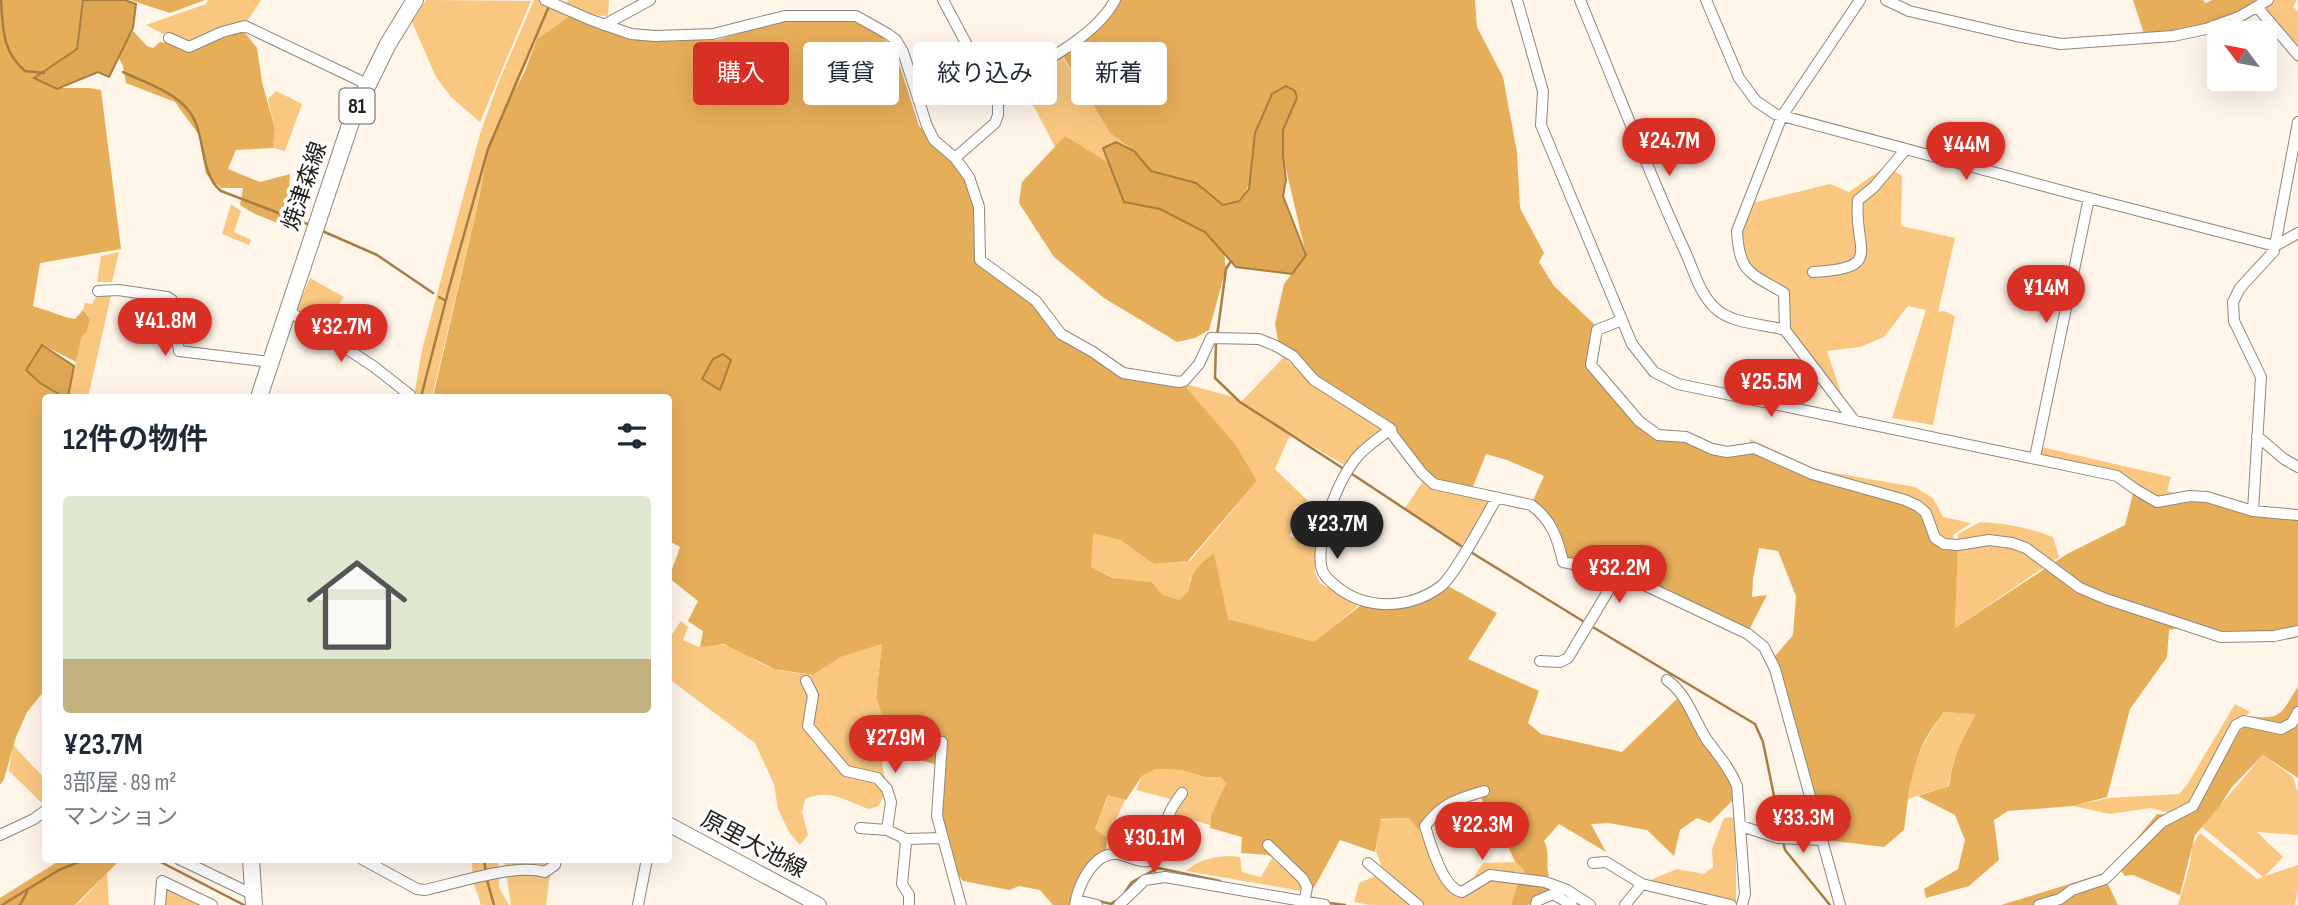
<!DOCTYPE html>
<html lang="ja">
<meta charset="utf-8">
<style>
:root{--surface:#fff;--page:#f6f6f7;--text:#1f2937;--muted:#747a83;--line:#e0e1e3;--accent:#d93025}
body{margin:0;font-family:"Sofia Sans Condensed","Noto Sans JP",sans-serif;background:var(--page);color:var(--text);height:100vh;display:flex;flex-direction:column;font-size:26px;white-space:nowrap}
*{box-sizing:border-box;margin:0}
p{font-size:23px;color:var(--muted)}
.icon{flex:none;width:38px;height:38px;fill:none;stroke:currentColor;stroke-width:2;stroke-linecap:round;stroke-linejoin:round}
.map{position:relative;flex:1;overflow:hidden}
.drawer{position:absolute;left:42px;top:394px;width:630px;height:469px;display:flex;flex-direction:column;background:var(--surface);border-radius:7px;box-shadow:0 7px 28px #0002}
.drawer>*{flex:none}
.guide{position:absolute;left:693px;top:42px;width:665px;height:63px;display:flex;gap:14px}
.needle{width:46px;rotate:302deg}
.buttons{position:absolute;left:2207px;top:21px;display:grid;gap:14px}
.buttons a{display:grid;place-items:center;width:70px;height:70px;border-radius:7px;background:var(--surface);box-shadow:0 7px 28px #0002;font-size:35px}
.price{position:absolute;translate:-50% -60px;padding:0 16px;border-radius:24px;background:var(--accent);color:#fff;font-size:23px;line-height:46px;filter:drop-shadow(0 2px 4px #0008)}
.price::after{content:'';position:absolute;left:50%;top:42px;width:21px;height:16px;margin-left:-10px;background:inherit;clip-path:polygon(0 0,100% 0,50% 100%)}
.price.current{background:#222;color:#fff}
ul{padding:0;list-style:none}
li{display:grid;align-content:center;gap:14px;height:371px;padding:0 21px}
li+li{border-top:2px solid var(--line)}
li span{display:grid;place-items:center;height:217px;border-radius:7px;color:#555}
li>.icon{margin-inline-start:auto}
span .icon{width:126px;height:126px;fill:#fffc;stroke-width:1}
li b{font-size:30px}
h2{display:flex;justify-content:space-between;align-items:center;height:84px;padding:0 21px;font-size:30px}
.pill{padding:0 24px;border-radius:7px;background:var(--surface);box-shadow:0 7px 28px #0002;font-size:24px;line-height:63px}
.pill.current{background:var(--accent);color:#fff}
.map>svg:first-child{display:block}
.green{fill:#fac780}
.forest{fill:#e7ae5a}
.water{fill:#dfa753;stroke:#a77e42;stroke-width:2}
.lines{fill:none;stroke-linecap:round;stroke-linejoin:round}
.stream{stroke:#a77e42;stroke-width:2.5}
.minor-casing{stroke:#8f877b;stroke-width:12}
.secondary-casing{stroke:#8f877b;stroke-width:16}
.primary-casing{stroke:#8f877b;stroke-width:18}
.minor{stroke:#fff;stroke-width:10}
.secondary{stroke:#fff;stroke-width:14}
.primary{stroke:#fff;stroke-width:16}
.labels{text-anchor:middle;stroke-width:7;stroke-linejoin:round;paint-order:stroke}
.shield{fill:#fff;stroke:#666360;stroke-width:2}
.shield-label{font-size:21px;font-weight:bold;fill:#24201c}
.street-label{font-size:23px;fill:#24201c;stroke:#fff}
</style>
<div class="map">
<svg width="2298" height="905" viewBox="0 0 2298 905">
<rect width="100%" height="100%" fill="#fff5e9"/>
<path class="green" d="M208,0H261L247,21L189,47L146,25L206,4Z
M426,0L531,1L480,122L451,97L436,77L412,22Z
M534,0H558L572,14L537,39L491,147L432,397H414L422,350L480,134L499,81Z
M568,0H609L608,16L585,15L566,5Z
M2265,0H2297L2293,7L2298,11V64L2260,5Z
M1062,56L1110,133L1134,151L1143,200L1065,136L1055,147L1029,97L998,108L991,88Z
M276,91L302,104L285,151L273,148L275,129L268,99Z
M1886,166L1902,176L1901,226L1955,238L1938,312L1944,311L1955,316L1933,425L1892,418L1926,310L1908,306L1884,337L1860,347L1827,351L1848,414L1785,330L1779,295L1743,262L1741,221L1748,204L1830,184L1849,192Z
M231,204L241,211L234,232L251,240L249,245L222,234Z
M119,252L112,282H97L101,256Z
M310,278L344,297L325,326L297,309Z
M111,296L88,397H68L82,336L87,332L90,319L83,310L85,303L92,304L96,297Z
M1284,357L1306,378L1387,432L1346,466L1271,422L1292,437L1288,439L1275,469L1308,501L1295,507L1290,537L1317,538L1315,573L1320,583L1359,605L1314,643L1228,619L1190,578L1188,592L1181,601L1163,595L1152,582L1117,579L1090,567L1092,532L1120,540L1154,564L1190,561L1257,481L1179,382L1233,397L1241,402Z
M1750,439L1818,470L1915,487L1933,498L1943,517L1971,523L1953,535L1954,545L1816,475L1749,445Z
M2041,447L2171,477L2167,491L2184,495L2157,502L2117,476L2037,458Z
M1424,480L1495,501L1461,546L1405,508Z
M1980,522C2006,523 2029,528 2053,537L2059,557L1955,628L1958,534Z
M681,621L688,627L683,640L699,647C739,637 743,660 775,669C787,672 801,673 813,675L841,657L882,644L876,698L882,715L885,745L882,763L887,789L879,806L869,809C845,801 831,788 805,799L802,812L808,835L800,845L789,832L778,809L774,784L755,743L669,679V639Z
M2235,704L2250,712L2236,725L2196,804L2175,814L2150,808L2110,814L2073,806L2109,798L2179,794L2187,785Z
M1944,712L1977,713C1961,737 1953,759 1948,786L1908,799C1911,790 1910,780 1912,771C1919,749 1931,731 1944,712Z
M13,745L45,779L44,805L9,771Z
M2263,755L2293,777L2298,793V835L2257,832L2283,857L2265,876L2298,865V889L2295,905H2178L2190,864L2192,846L2200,833L2257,879L2263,877L2202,827Z
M1156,769L1182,770L1204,777H1220L1226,783L1211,815L1210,825L1176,815L1174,800L1136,790L1142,776Z
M1109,794L1125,800L1108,837L1095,829Z
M1736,817V905L1648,881L1677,869L1704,874L1713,867L1712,849L1724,818Z
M1408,818L1423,834L1456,891L1463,894L1483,863L1515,862L1524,870L1519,879L1511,905H1418L1380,872L1381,865L1376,851L1379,820Z
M1230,856L1240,857L1242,872L1261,877L1272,858L1300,880L1302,891L1186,871C1199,859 1213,857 1230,856Z
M471,859H498L499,887L509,905H481L474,884Z
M504,859H552L546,905H511Z
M107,873L109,905H75L80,902Z
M1380,876L1414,905H1370L1354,902L1359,883L1373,877Z
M164,886L215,905H162Z"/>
<path class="forest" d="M0,0H86L83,1L77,49L35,78L57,88H89L101,90L121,249L40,263L33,306C48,310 61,317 75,319L83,310L90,319L87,332L82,336L76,362L43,345L40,383L64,397H46L45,690L27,712L16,737L4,779L0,785Z
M130,0H205L170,13Z
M1113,0H1475L1477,27L1503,77L1517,152L1520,208L1544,253L1539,262L1554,286L1594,324L1596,329L1591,365L1655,434L1686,437L1711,450L1754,448L1812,474L1918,506L1935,538L1958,545L1955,628L2067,554L2125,525L2134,490L2157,502L2190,496L2298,516V632L2224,637L2188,626L2169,630L2167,657L2130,709L2107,797L2073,806L2008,811L1994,820L1999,860L1969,886L1926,898L1924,889L1958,869L1965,840L1955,815L1918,796L1949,786C1953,755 1962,739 1976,714L1944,712C1937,722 1928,733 1923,744C1910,771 1908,801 1904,830L1884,847L1825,840L1803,769L1791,748L1796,743L1771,661L1793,635L1796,596L1778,551L1759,548L1753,579L1752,597L1767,595L1749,630L1620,573L1605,583L1588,585L1564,564L1558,542L1531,505L1544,476L1507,460L1486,454L1472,489L1434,484L1391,429L1314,380L1279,345L1275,324L1284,284L1306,255L1283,156V130L1297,98L1272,94C1267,108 1258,122 1255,135C1249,167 1260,190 1227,207L1196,183L1151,171L1134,151L1110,133L1063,56Z
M2133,0H2203L2206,3L2212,0H2262L2209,28L2145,37Z
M572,14L625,36L717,40L785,19H856L873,29L894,48L919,126L969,177L979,207L981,260L1036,301L1067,337L1123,373L1183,384L1235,444L1257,481L1188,561L1154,564L1120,540L1093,533L1091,567L1113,578L1152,582L1163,595L1179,600L1188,592C1191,573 1198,564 1214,554L1228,619L1314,642L1365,602L1389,605L1448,586L1497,613L1468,659L1539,691L1528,723L1541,734L1622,752L1681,695L1738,795L1710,823L1697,818L1680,830L1674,856L1647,830L1609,823L1591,824L1606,852L1559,824L1544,841C1551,855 1545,863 1549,876L1541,878L1521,877L1524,870L1515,862L1504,837L1478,793L1423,834L1408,818L1381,819L1375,852L1340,840L1314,888L1305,875L1268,855L1241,853L1242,837L1210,828L1211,815L1226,783L1220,777H1204L1182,770L1156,769L1142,776L1126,800L1108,795L1095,829L1107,837L1106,856L1093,863L1072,905H1053L1040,890L1019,886L1009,890L963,881C949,863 938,838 937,814C936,798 943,778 934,764L914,758L926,727L885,740L882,715L876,698L882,644L841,657L813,675L774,669L724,644L700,647L703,631L688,621L698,601L669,578L680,547L669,541L668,397H433L480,194L488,149L504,110L524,73L537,39Z
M242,29L257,48L262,82L275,129L273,148L236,150L228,169L260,182L290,174L289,191L305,199L306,215L300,232L253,213L240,205L243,188H221L206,174L199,135L175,102L126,83L123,66L118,56L133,31L147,46L153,48L160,42L189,47Z
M1065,136L1115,167L1143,200L1205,232L1224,253L1226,269L1209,330L1195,338L1177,342L1104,298L1054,257L1019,203L1022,182Z
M2298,687V778L2263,755L2231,788L2220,806L2195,835L2180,895L2133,875L2125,876L2116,864L2157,814L2176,815L2190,810L2192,813L2233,741L2250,716C2283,721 2281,712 2298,687Z
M62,859H121L75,905H0V898Z
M2089,878L2106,880L2118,905H2001Z
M1519,879L1570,894L1542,897L1528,905H1511Z"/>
<path class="water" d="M83,0H125L136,4L133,28L109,77L98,72L57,89L34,78L77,49Z
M1286,86L1295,91L1297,98L1283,130V156L1286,180L1283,196L1306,255L1292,274L1236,267L1205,232L1160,209L1124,202L1103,148L1116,142L1134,151L1151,171L1196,183L1223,205L1239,201L1249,189L1255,133L1272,94Z
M42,345L74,366L68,397H64L40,383L26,370Z
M723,354L731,360L720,390L702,379L713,359Z"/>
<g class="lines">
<path class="stream" d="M1,0C3,28 2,52 25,71L44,73
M123,72C144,82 175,92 189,111C207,134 198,172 221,191L310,225
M320,230L377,255L433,293
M439,297L446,301
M1217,336L1226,269L1231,261
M1216,343L1215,378L1240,402L1344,469
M421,397L449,288L488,149L549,6
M1349,472L1464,548
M1469,551L1586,623
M1591,626L1755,724L1763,742L1782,835
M1783,841L1785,850L1830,905
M155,859L244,905
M484,859L486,873
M487,880L494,905
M1125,892L1132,882L1158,868L1220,881
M1099,901L1111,904L1115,901
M1329,903L1345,905
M2,905L59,870L86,859
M20,905L27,892"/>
<g class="minor-casing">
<path id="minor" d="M545,0L591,20L631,34L655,36L713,34L785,16H856L888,34L896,40L903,52L927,126L934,140L955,158L969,177L979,207L980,260L1036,301L1061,334L1093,352L1123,373L1179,382L1184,381L1199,364L1211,338L1259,339L1276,346L1293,356L1314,380L1391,429L1392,434L1422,473L1434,484L1531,505C1551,519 1558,539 1563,562L1619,573L1748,634L1764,647L1775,669L1840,905
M943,0L998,103V115L995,123L955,158
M1517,0L1543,91L1541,125L1632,344L1654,372L1678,384L2117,476L2135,489L2157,502L2190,496L2207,497L2253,511L2298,515
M1580,0C1614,82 1646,166 1683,247C1693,267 1698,292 1715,308C1731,324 1764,324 1785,330
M1706,0L1739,78L1756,101L1775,114L2089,198L2275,246L2298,233
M1886,0L1909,11L2016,36L2061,44L2173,36L2206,29L2239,17L2268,0
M2257,7L2298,55
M604,25L650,0
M169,38L189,47L222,32L245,26L367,84
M991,88C1031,69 1094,40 1115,0
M1813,272C1886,268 1853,250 1858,200L1874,187L1906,149
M98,291L118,290L167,297L172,300L179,351L270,362
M287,310L373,366L410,395
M1622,320L1597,330L1591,365L1639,421L1658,435L1686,437L1712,449L1727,452L1754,448L1812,474L1905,500L1918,506L1926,513L1935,538L1944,544L1958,545L1989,540L2012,543L2026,548L2080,588L2106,599L2221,637L2274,636L2298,631
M1853,419L1785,330L1784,293C1751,273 1739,274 1737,231L1782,116L1860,0
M1391,429C1380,437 1367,446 1358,456C1338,479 1317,534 1321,565C1322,575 1329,580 1336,586C1366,611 1409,609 1440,587C1455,576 1485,517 1497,498
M2257,436L2284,459L2298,467
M2035,457L2089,198
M2253,511L2261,377L2234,321L2233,302L2240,288L2274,251L2298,122
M1540,661L1560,662L1568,658L1619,573
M1667,680C1687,694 1694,720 1707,740C1718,755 1730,768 1737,786L1745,894L1742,905
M806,681L813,695L808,726L846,771L877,778L887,789L891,802L887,830L902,837L906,843L902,884L909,895V905
M942,742L937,816L961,905
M1484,791C1457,799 1443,803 1425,826C1430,843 1443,889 1462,892L1490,875L1545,882L1567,890L1590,905
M1741,826L1778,838L1822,840
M860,828L887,830
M0,835L34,819L46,810
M904,839L943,838
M1268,845L1303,879L1307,887L1304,905
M179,859L254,895
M362,859L417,889L425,890C457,883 516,863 545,872L555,865L556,859
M1368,863L1418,905
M1593,863L1606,862L1642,884L1731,905
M1076,900L1097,905
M160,905L162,881L212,905
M638,905L647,859
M1075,905C1078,886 1093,852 1117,854C1128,855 1144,867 1154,858C1165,849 1164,825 1170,812C1173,805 1178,799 1182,793
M1119,905L1145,880L1165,877L1325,905
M1536,905L1537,901L1553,894L1572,905
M1625,905L1642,884
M2039,905L2060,899L2072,890L2105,879L2162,822L2193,806L2236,725L2244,721L2281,729L2292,723L2298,712"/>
</g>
<g class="secondary-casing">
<path id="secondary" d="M668,824L819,905"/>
</g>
<g class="primary-casing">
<path id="primary" d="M259,397L354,113L388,44L415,0
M251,859L254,905"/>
</g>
<use href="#minor" class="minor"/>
<use href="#secondary" class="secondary"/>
<use href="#primary" class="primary"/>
</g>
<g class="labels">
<rect class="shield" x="339.5" y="88.5" width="35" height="35" rx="5"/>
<g class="shield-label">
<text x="357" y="113">81</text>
</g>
<g class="street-label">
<text transform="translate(304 186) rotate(-71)" y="8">焼津森線</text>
<text transform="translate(754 844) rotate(28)" y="8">原里大池線</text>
</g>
</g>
</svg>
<div class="buttons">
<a><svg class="needle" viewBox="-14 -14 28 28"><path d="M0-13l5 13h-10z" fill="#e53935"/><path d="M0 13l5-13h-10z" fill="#747a83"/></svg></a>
</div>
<b class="price" style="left:1669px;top:178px">¥24.7M</b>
<b class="price" style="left:1966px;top:182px">¥44M</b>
<b class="price" style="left:2046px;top:325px">¥14M</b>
<b class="price" style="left:165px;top:358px">¥41.8M</b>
<b class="price" style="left:341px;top:364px">¥32.7M</b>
<b class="price" style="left:1771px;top:419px">¥25.5M</b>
<b class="price current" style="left:1337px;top:561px">¥23.7M</b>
<b class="price" style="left:1619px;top:605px">¥32.2M</b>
<b class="price" style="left:895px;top:775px">¥27.9M</b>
<b class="price" style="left:1803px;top:855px">¥33.3M</b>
<b class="price" style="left:1482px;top:862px">¥22.3M</b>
<b class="price" style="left:1154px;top:875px">¥30.1M</b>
<div class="guide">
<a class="pill current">購入</a>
<a class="pill">賃貸</a>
<a class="pill">絞り込み</a>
<a class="pill">新着</a>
</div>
<section class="drawer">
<h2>12件の物件<svg class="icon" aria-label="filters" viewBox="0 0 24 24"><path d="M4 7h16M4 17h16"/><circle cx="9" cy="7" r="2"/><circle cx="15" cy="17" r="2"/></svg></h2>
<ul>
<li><span style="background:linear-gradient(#dfe7d0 75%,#c2b280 0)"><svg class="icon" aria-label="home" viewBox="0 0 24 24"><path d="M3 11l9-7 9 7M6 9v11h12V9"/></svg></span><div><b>¥23.7M</b><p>3部屋 · 89 m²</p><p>マンション</p></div></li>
</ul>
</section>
</div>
